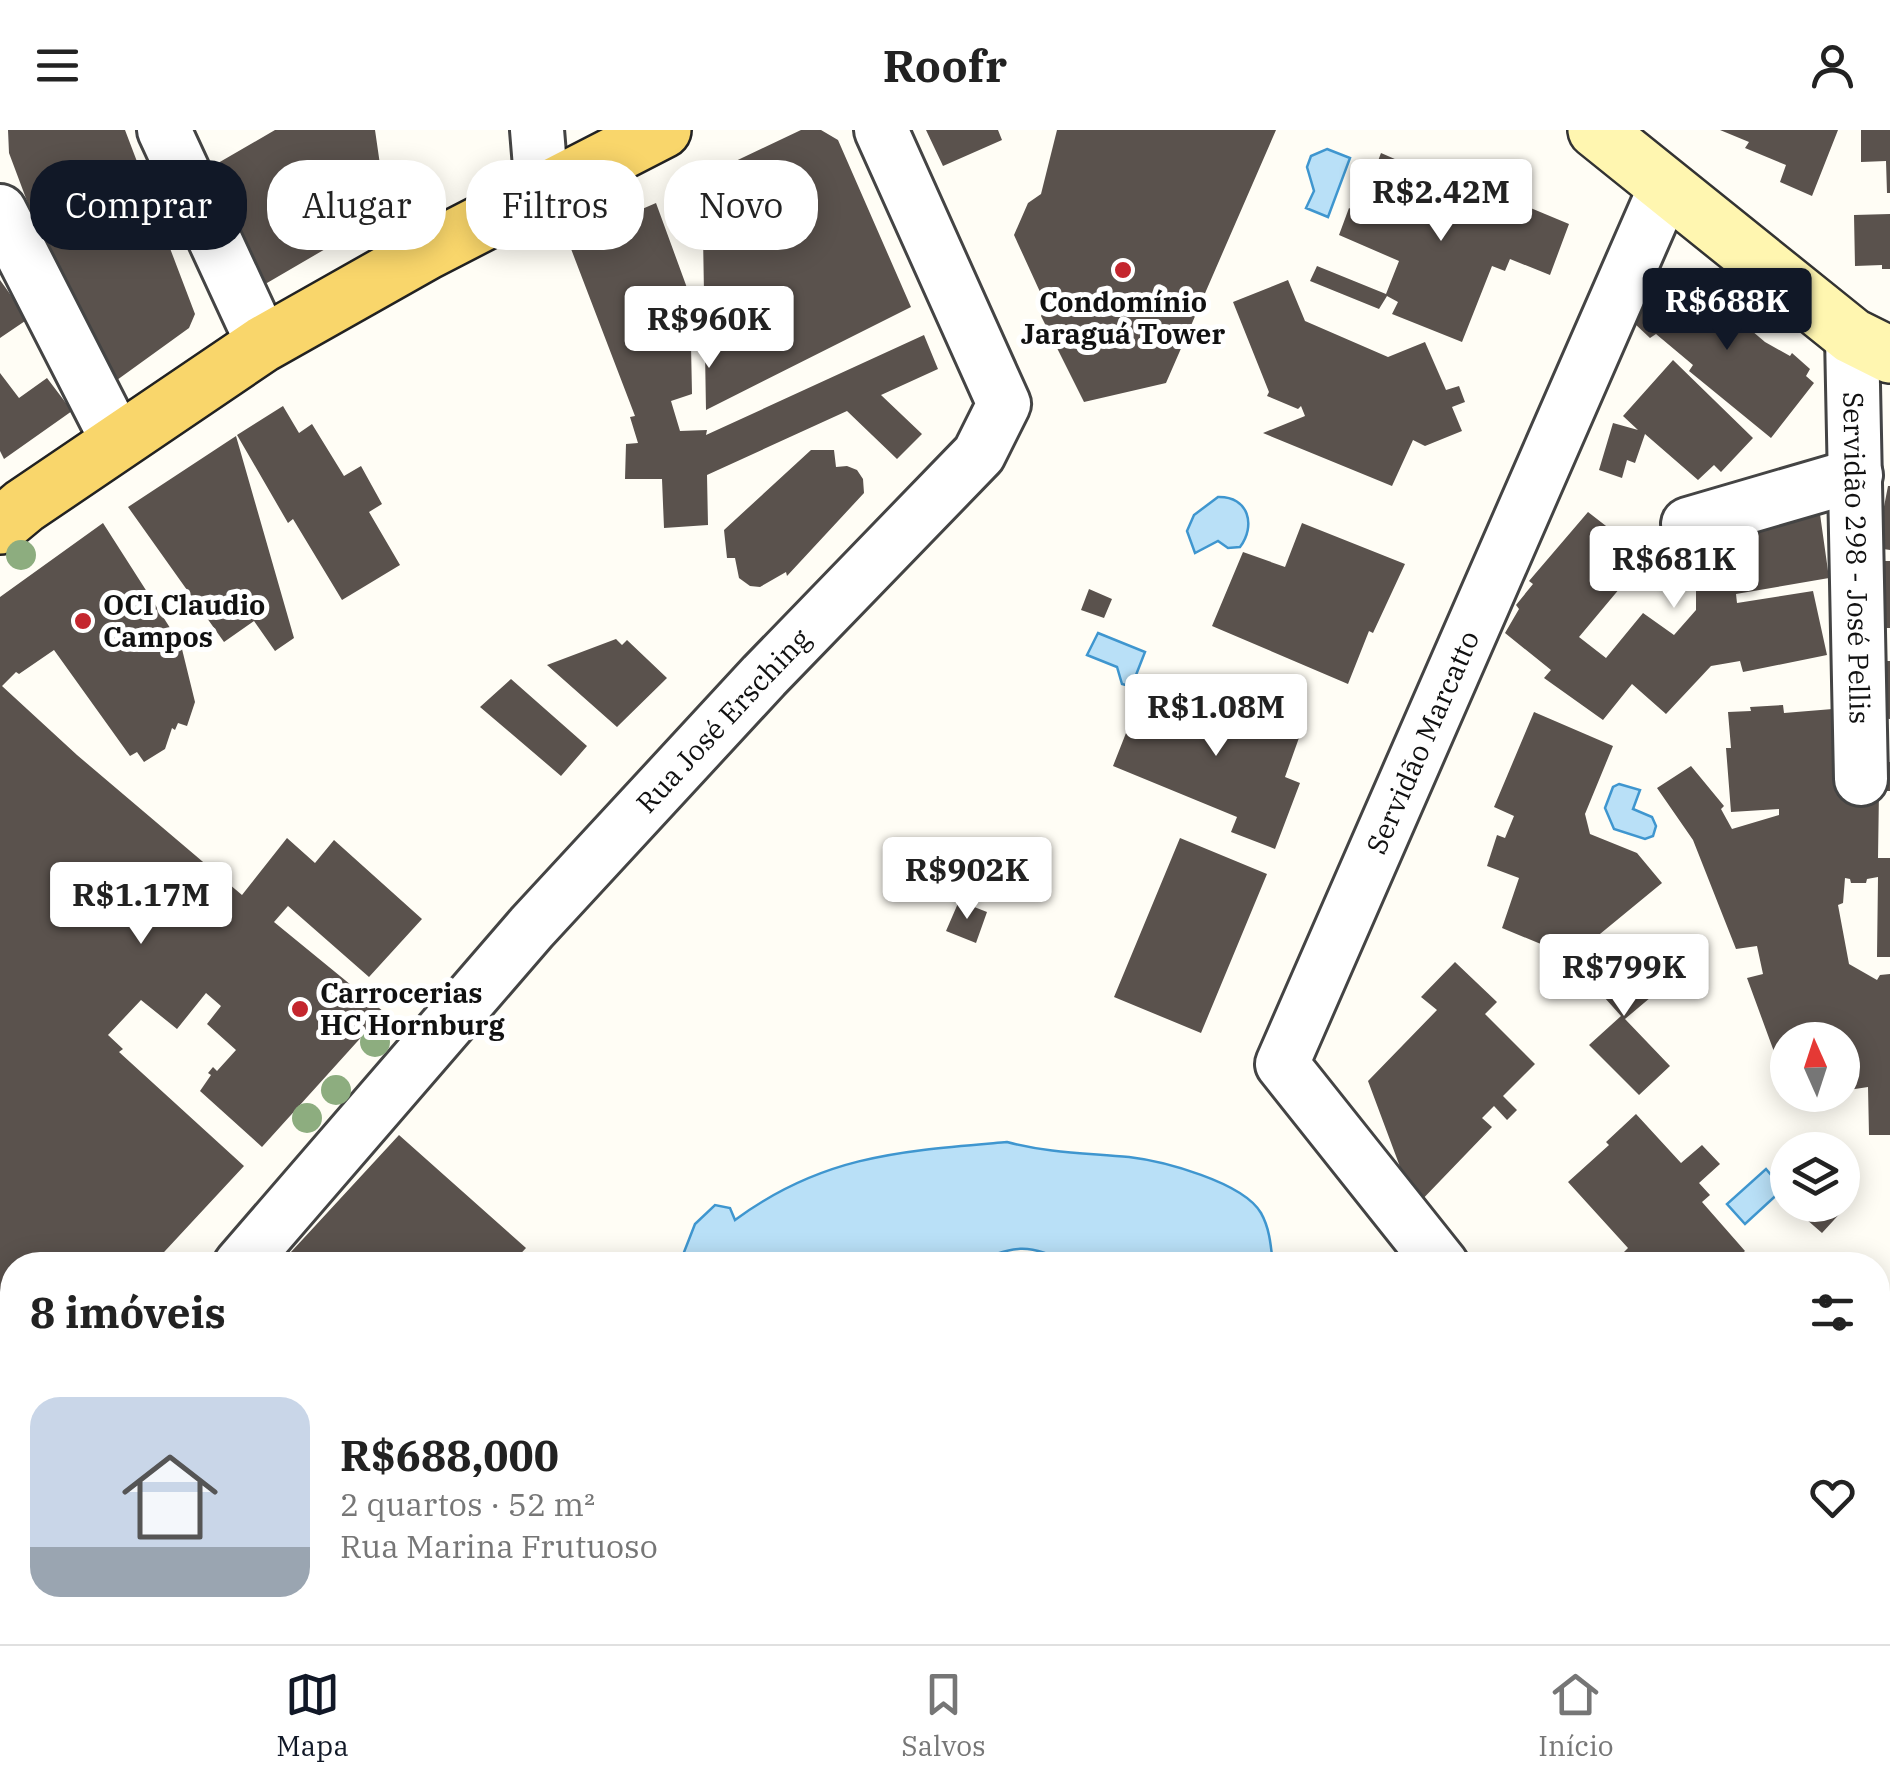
<!DOCTYPE html>
<html lang="pt">
<meta charset="utf-8">
<style>
:root{--surface:#fff;--page:#f2f2f2;--text:#222;--muted:#767676;--line:#e0e0e0;--accent:#111827}
body{margin:0;font-family:"IBM Plex Serif",serif;background:var(--page);color:var(--text);height:100vh;display:flex;flex-direction:column;font-size:38px;white-space:nowrap}
*{box-sizing:border-box;margin:0}
p{font-size:32px;color:var(--muted)}
.icon{flex:none;width:55px;height:55px;fill:none;stroke:currentColor;stroke-width:2;stroke-linecap:round;stroke-linejoin:round}
.map{position:relative;flex:1;overflow:hidden}
.sheet{position:absolute;left:0px;top:1122px;width:1890px;height:392px;display:flex;flex-direction:column;background:var(--surface);border-radius:40px 40px 0 0;box-shadow:0 5px 25px #0003}
.sheet>*{flex:none}
.banner{position:absolute;left:30px;top:30px;width:1000px;height:90px;display:flex;gap:20px}
.needle{width:65px;rotate:357deg}
.buttons{position:absolute;left:1770px;top:892px;display:grid;gap:20px}
.buttons a{display:grid;place-items:center;width:90px;height:90px;border-radius:50%;background:var(--surface);box-shadow:0 5px 25px #0003;font-size:50px}
.price{position:absolute;translate:-50% -85px;padding:0 22px;border-radius:10px;background:#fff;color:#222;font-size:32px;line-height:65px;filter:drop-shadow(0 2px 5px #0008)}
.price::after{content:'';position:absolute;left:50%;top:60px;width:30px;height:22px;margin-left:-15px;background:inherit;clip-path:polygon(0 0,100% 0,50% 100%)}
.price.on{background:var(--accent);color:#fff}
ul{padding:0;list-style:none}
li{display:flex;align-items:center;gap:30px;height:250px;padding:0 30px}
li+li{border-top:2px solid var(--line)}
li span{display:grid;place-items:center;flex:none;width:280px;height:200px;border-radius:30px;color:#555}
li>.icon{margin-inline-start:auto}
span .icon{width:120px;height:120px;fill:#fffc;stroke-width:1}
li b{font-size:42px}
h2{display:flex;justify-content:space-between;align-items:center;height:120px;padding:0 30px;font-size:42px}
.tag{padding:0 35px;border-radius:40px;background:var(--surface);box-shadow:0 5px 25px #0003;font-size:35px;line-height:90px}
.tag.on{background:var(--accent);color:#fff}
header{display:flex;justify-content:space-between;align-items:center;height:130px;padding:0 30px;background:var(--surface);font-size:45px;font-weight:700}
.menu{display:flex;justify-content:space-around;align-items:center;height:140px;border-top:2px solid var(--line);background:var(--surface);font-size:28px;color:var(--muted)}
.menu a{display:grid;justify-items:center;gap:5px}
.menu .on{color:var(--accent)}
.map>svg:first-child{display:block}
.water{fill:#b9e0f7;stroke:#3f96cf;stroke-width:2.5}
.building{fill:#5a524d}
.lines{fill:none;stroke-linecap:round;stroke-linejoin:round}
.lane-casing{stroke:#444;stroke-width:32}
.street-casing{stroke:#444;stroke-width:58}
.secondary-casing{stroke:#333;stroke-width:60}
.primary-casing{stroke:#222;stroke-width:60}
.lane{stroke:#fff;stroke-width:28}
.street{stroke:#fff;stroke-width:52}
.secondary{stroke:#fff6b0;stroke-width:55}
.primary{stroke:#f9d66b;stroke-width:55}
.tree{fill:#8dad7f}
.poi-dot{fill:#c4262e;stroke:#fff;stroke-width:4}
.labels{text-anchor:middle;stroke-width:10;stroke-linejoin:round;paint-order:stroke}
.poi-label{font-size:28px;font-weight:bold;fill:#111;stroke:#fff;text-anchor:start}
.street-label{font-size:28px;fill:#111;stroke:#fff}
</style>
<header><svg class="icon" aria-label="menu" viewBox="0 0 24 24"><path d="M4 6h16M4 12h16M4 18h16"/></svg>Roofr<svg class="icon" aria-label="person" viewBox="0 0 24 24"><circle cx="12" cy="8" r="4"/><path d="M4 21q1-7 8-7t8 7"/></svg></header>
<div class="map">
<svg width="1890" height="1514" viewBox="0 0 1890 1514">
<rect width="100%" height="100%" fill="#fffdf5"/>
<path class="water" d="M1327,19L1350,28L1328,87L1306,78L1314,61L1307,37L1311,26Z
M1218,367C1249,366 1256,396 1240,417L1228,418L1218,411L1195,423L1187,401L1194,385Z
M1098,503L1145,522L1136,545L1137,552L1133,557L1122,554L1117,537L1087,525Z
M1619,654L1640,660L1633,679L1652,687L1656,696L1653,706L1645,709L1614,699L1605,678L1613,657Z
M1007,1012C1048,1023 1087,1023 1129,1027C1163,1031 1243,1052 1261,1083C1270,1099 1271,1117 1273,1135H1070C1027,1110 1012,1117 968,1135H679L695,1094L715,1075L730,1078L735,1090C823,1025 902,1021 1007,1012Z
M1766,1039L1783,1059L1745,1094L1727,1074Z
M579,1503V1502L740,1503L736,1514H572Z
M1056,1503L1359,1502L1374,1514H1055Z"/>
<path class="building" d="M8,0H125L195,184L189,198L99,263L9,23Z
M275,0H375L387,83L267,153L249,148L206,40Z
M801,0H821L838,10L911,177L706,280L702,47Z
M926,0H998L1002,10L943,36Z
M1057,0H1276L1166,253L1084,272L1041,186L1046,175L1014,105L1028,73L1041,64Z
M1720,0H1838L1812,66L1780,52L1786,35L1745,18L1749,12Z
M1861,0H1890V63H1887L1886,31L1861,32Z
M1381,23L1457,56L1459,48L1569,94L1550,145L1510,129L1505,141L1492,136L1462,212L1392,184L1398,172L1387,166L1379,179L1310,151L1317,136L1386,164L1399,131L1339,105L1349,78L1358,83Z
M656,73L690,166L692,264L671,271L680,301L707,300L706,305L924,205L938,239L881,265L922,304L897,329L847,281L707,345L708,395L664,398L662,349H625L626,314L638,313L630,287L635,286L568,111Z
M1890,84V139H1882V135L1855,136L1854,85Z
M1656,144L1694,175L1698,183L1707,172L1701,168L1713,151L1753,181L1745,195L1765,212L1790,226L1792,223L1810,239L1806,246L1814,253L1771,308L1689,241L1693,235L1656,204L1650,208L1634,193Z
M0,150L28,189L0,208Z
M1288,150L1305,191L1388,227L1425,212L1446,260L1459,256L1465,272L1452,277L1462,301L1425,316L1413,310L1392,356L1263,303L1305,286L1301,276L1298,279L1267,266L1269,262L1233,172Z
M1673,230L1753,308L1721,342L1714,335L1698,350L1645,304L1635,333L1627,330L1622,348L1599,340L1613,293L1638,300L1623,286Z
M0,243L19,268L47,248L72,281L4,329L0,321Z
M283,276L299,303L312,294L344,346L361,336L382,374L369,382L400,435L342,470L293,389L288,393L237,305Z
M236,306L294,508L275,521L254,491L224,512L128,377Z
M811,320H834L836,337L847,336L857,340L863,349L864,363L787,446L786,442L760,457L750,456L739,448L735,428H727L724,400Z
M1888,356H1890V420L1876,418Z
M1819,377L1829,448L1736,464L1737,473L1813,461L1827,525L1743,542L1740,531L1711,536L1666,584L1632,554L1603,590L1544,548L1551,540L1505,503L1519,479L1516,475L1533,454L1529,451L1588,382L1646,427L1579,507L1606,528L1643,483L1674,505L1696,480V459L1718,456L1711,397Z
M103,393L181,515L195,572L187,596L178,593L175,600L172,598L165,619L144,632L137,622L130,626L54,520L19,544L16,542L2,556L77,625L242,765L287,708L315,733L334,710L422,789L369,847L288,776L274,792L384,882L262,1017L200,961L211,945L208,943L213,937L217,941L236,920L207,894L221,876L206,863L177,899L141,870L108,905L123,919L119,922L244,1036L152,1135H12V1207L0,1195V467Z
M1302,393L1405,434L1373,503L1369,501L1348,554L1212,496L1243,422L1285,437Z
M1873,431H1890V498H1875Z
M1089,459L1112,469L1104,488L1081,480Z
M616,509L622,515L627,510L667,548L617,597L547,535Z
M1876,531H1890V589L1878,588Z
M511,549L587,616L561,646L480,577Z
M1155,552L1216,577L1209,593L1220,598L1222,595L1241,603L1253,570L1305,591L1285,647L1300,653L1275,719L1231,702L1237,687L1113,636L1141,565L1148,569Z
M1783,575L1784,583L1845,578L1878,632H1890V661H1879L1878,728H1890V827H1877L1878,747L1867,749L1866,753H1851L1850,749L1845,748L1843,773L1838,775L1849,834L1877,850L1880,845L1890,844V1005H1869L1868,957L1842,961V910H1788L1787,957L1747,848L1763,844L1757,816L1736,819L1693,710L1657,658L1691,636L1724,676L1721,679L1732,699L1779,685V679L1731,682L1726,618H1731L1728,582L1751,581L1750,577Z
M1534,582L1613,616L1585,684L1590,704L1637,723L1662,753L1572,827L1502,798L1519,748L1487,736L1497,705L1505,708L1514,686L1494,677Z
M1180,708L1267,744L1201,903L1114,867Z
M959,771L987,782L976,813L946,801Z
M1611,811L1657,862L1625,889L1670,936L1639,965L1589,915L1621,886L1579,839Z
M1455,832L1497,872L1485,884L1535,934L1503,966L1517,980L1507,990L1494,976L1482,988L1492,997L1415,1077L1368,951L1437,880L1421,867Z
M1636,984L1681,1033L1702,1015L1720,1034L1699,1053L1710,1065L1702,1072L1745,1121L1729,1135H1628L1620,1126L1628,1118L1568,1052L1609,1015L1606,1012Z
M399,1005L526,1118L510,1135H279Z
M1842,1055L1855,1067L1822,1103L1790,1075H1842Z
M1878,1179H1890V1284H1878Z
M186,1502H220L210,1514H197Z
M235,1502H247L263,1509L261,1514H230Z
M1688,1502H1815V1514H1688Z"/>
<g class="lines">
<g class="lane-casing">
<path id="lane" d="M1585,1502L1586,1514"/>
</g>
<g class="street-casing">
<g id="street">
<path d="M164,0L263,214"/>
<path d="M537,0L542,61"/>
<path d="M0,81L118,312"/>
<path id="s1" d="M1852,206L1861,649"/>
<path d="M1688,394L1856,345"/>
<path id="s2" d="M240,1135L532,797L764,546L979,324L1004,274L881,0"/>
<path id="s3" d="M1442,1135L1282,934L1665,58"/>
<path d="M0,1275L12,1286"/>
<path d="M848,1502L849,1514"/>
</g>
</g>
<g class="secondary-casing">
<path id="secondary" d="M1596,0L1852,206L1890,225"/>
</g>
<g class="primary-casing">
<path id="primary" d="M0,396L24,376L263,214L426,122L663,0"/>
</g>
<use href="#lane" class="lane"/>
<use href="#street" class="street"/>
<use href="#secondary" class="secondary"/>
<use href="#primary" class="primary"/>
</g>
<g class="tree">
<circle cx="21" cy="425" r="15"/>
<circle cx="375" cy="912" r="15"/>
<circle cx="336" cy="960" r="15"/>
<circle cx="307" cy="988" r="15"/>
</g>
<g class="poi-dot">
<circle cx="1123" cy="140" r="10"/>
<circle cx="83" cy="491" r="10"/>
<circle cx="300" cy="879" r="10"/>
</g>
<g class="labels">
<g class="poi-label">
<text x="1123" y="182" text-anchor="middle">Condomínio<tspan x="1123" dy="32">Jaraguá Tower</tspan></text>
<text x="103" y="485">OCI Claudio<tspan x="103" dy="32">Campos</tspan></text>
<text x="320" y="873">Carrocerias<tspan x="320" dy="32">HC Hornburg</tspan></text>
</g>
<g class="street-label">
<text dy="10" stroke="none"><textPath href="#s1" startOffset="222">Servidão 298 - José Pellis</textPath></text>
<text dy="10" stroke="none"><textPath href="#s2" startOffset="728">Rua José Ersching</textPath></text>
<text dy="10" stroke="none"><textPath href="#s3" startOffset="608">Servidão Marcatto</textPath></text>
</g>
</g>
</svg>
<div class="buttons">
<a><svg class="needle" viewBox="-14 -14 28 28"><path d="M0-13l5 13h-10z" fill="#e53935"/><path d="M0 13l5-13h-10z" fill="#767676"/></svg></a>
<a><svg class="icon" aria-label="layers" viewBox="0 0 24 24"><path d="M12 4l9 5-9 5-9-5zM3 14l9 5 9-5"/></svg></a>
</div>
<b class="price" style="left:1441px;top:114px">R$2.42M</b>
<b class="price on" style="left:1727px;top:223px">R$688K</b>
<b class="price" style="left:709px;top:241px">R$960K</b>
<b class="price" style="left:1674px;top:481px">R$681K</b>
<b class="price" style="left:1216px;top:629px">R$1.08M</b>
<b class="price" style="left:967px;top:792px">R$902K</b>
<b class="price" style="left:141px;top:817px">R$1.17M</b>
<b class="price" style="left:1624px;top:889px">R$799K</b>
<div class="banner">
<a class="tag on">Comprar</a>
<a class="tag">Alugar</a>
<a class="tag">Filtros</a>
<a class="tag">Novo</a>
</div>
<section class="sheet">
<h2>8 imóveis<svg class="icon" aria-label="filters" viewBox="0 0 24 24"><path d="M4 7h16M4 17h16"/><circle cx="9" cy="7" r="2"/><circle cx="15" cy="17" r="2"/></svg></h2>
<ul>
<li><span style="background:linear-gradient(#c9d6e8 75%,#9aa5b1 0)"><svg class="icon" aria-label="home" viewBox="0 0 24 24"><path d="M3 11l9-7 9 7M6 9v11h12V9"/></svg></span><div><b>R$688,000</b><p>2 quartos · 52 m²</p><p>Rua Marina Frutuoso</p></div><svg class="icon" aria-label="heart" viewBox="0 0 24 24"><path d="M12 20l-8-8c-3-5 5-10 8-4 3-6 11-1 8 4z"/></svg></li>
</ul>
</section>
</div>
<nav class="menu">
<a class="on"><svg class="icon" aria-label="map" viewBox="0 0 24 24"><path d="M3 6l6-2 6 2 6-2v14l-6 2-6-2-6 2zM9 4v14M15 6v14"/></svg>Mapa</a>
<a><svg class="icon" aria-label="saved" viewBox="0 0 24 24"><path d="M7 4h10v16l-5-4-5 4z"/></svg>Salvos</a>
<a><svg class="icon" aria-label="home" viewBox="0 0 24 24"><path d="M3 11l9-7 9 7M6 9v11h12V9"/></svg>Início</a>
</nav>
